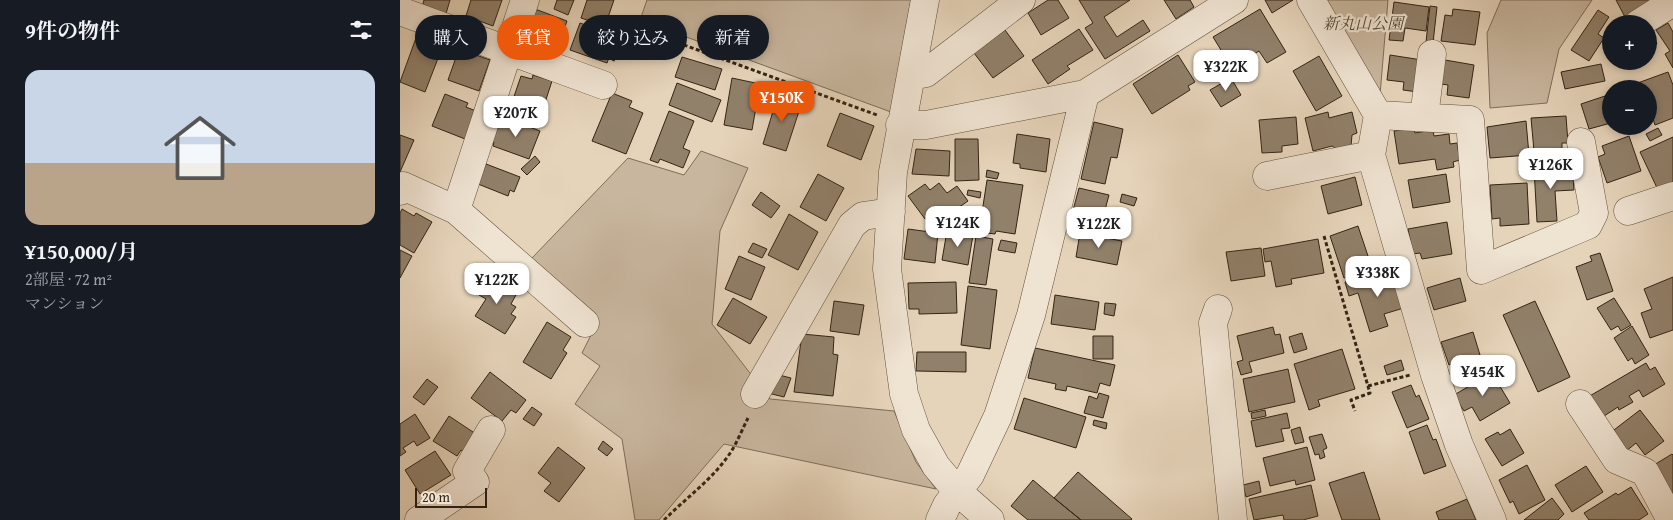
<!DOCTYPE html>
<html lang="ja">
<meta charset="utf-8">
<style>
:root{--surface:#171b24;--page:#20242c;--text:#f1f3f6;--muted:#9ea1a6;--accent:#ea580c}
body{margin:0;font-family:"Gentium Book Plus","Noto Serif JP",serif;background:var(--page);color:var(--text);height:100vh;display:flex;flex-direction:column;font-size:19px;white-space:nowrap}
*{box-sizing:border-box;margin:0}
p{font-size:16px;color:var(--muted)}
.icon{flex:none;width:28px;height:28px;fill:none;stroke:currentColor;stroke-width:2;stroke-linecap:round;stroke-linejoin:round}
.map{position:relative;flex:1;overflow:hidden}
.sheet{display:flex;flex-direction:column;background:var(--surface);width:400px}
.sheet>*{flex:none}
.hud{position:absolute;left:15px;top:15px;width:475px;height:45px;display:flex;gap:10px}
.tools{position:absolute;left:1202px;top:15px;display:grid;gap:10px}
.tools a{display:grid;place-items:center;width:55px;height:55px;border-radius:50%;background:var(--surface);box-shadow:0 2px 8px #0003;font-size:25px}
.scale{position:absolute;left:15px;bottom:12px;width:72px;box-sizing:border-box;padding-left:5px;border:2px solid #342414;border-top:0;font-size:14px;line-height:18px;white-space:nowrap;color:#342414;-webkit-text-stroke:4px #efe3d2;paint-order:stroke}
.price{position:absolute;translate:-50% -42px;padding:0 11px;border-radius:10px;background:#fff;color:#222;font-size:16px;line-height:32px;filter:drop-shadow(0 1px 2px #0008)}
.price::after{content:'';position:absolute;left:50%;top:30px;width:15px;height:11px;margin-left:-8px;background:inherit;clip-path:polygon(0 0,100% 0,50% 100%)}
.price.current{background:var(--accent);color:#fff}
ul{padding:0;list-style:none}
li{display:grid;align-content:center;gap:10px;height:265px;padding:0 25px}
li span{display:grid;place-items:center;height:155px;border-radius:15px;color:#555}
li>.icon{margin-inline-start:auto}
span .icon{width:90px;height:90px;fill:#fffc;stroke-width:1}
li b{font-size:21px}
h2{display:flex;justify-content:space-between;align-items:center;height:60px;padding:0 25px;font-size:21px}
.tag{padding:0 18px;border-radius:22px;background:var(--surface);box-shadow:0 2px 8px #0003;font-size:18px;line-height:45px}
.tag.current{background:var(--accent);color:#fff}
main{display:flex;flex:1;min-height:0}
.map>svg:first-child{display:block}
.green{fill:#c8b69e;stroke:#7e6d59}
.building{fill:#91806a;stroke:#342414}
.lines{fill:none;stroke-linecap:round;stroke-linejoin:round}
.minor-casing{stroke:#60503e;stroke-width:29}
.path{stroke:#342414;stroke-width:3;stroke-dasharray:4 2.5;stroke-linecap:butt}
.minor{stroke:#efe3d2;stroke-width:28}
.labels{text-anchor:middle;stroke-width:4.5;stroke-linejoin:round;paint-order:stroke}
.park-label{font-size:16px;font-style:italic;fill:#594836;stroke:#efe3d2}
</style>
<main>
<section class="sheet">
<h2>9件の物件<svg class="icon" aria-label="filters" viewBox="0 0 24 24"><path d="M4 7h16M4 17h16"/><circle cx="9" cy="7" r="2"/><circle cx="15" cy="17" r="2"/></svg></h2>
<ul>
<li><span style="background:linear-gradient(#c9d6e8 60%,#b9a48a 0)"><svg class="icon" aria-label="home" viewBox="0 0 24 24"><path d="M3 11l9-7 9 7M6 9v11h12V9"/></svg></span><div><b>¥150,000/月</b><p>2部屋 · 72 m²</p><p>マンション</p></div></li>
</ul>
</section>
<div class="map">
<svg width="1273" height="520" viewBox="0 0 1273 520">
<rect width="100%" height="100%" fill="#e6d4ba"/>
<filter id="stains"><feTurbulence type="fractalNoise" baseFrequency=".004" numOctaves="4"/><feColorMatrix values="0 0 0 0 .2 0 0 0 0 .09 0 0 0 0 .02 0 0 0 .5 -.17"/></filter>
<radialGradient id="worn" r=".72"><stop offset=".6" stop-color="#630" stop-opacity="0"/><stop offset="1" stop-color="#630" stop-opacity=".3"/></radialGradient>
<path class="green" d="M247,0H511L491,112L240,20Z
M922,0H988L980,95Z
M1101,0H1192L1159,49L1147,103L1090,108L1087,33Z
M301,151L348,168L320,231L312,324L370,399L494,411L516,462L536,489L324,444L259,520H235L222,439L175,404L200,366L182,353L197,323L132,258L228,158L284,175Z"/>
<path class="building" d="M24,0H50L45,17L21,11Z
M71,0H102L93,26L66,16Z
M157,0H174L168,15L154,9Z
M187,0H214L205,26L181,18Z
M648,0H658L669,18L641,35L628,13Z
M679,0H730L704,17L717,37L743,20L750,31L705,59L685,28L693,23Z
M764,0H790L794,7L776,19Z
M865,0H893L872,13Z
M1216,0H1249L1250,2L1225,17Z
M994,2L1029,7L1026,31L1005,28L1003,41L989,40Z
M1030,6L1037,7L1033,43L1026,42Z
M135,9L167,21L155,55L121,47Z
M860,9L886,52L867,63L859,51L832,68L813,37Z
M1053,9L1080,12L1075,45L1041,41L1045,15L1052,16Z
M1198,10L1209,17L1198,34L1204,38L1189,61L1171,50Z
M180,23L217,36L207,63L170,50Z
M1268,23L1273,32V68L1265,54L1270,51L1256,30Z
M679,29L693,50L667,66L670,69L648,84L632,60Z
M605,30L624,56L593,78L574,53Z
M1251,35L1257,44L1249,49V37Z
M230,37L240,40L237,48L227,45Z
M16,38L42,48L25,92L0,82Z
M59,49L90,60L79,91L48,80Z
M778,55L795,82L788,86L790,90L752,114L733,84Z
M990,55L1022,60L1018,92L1003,90L1004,82L987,80Z
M919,56L942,96L916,111L893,71Z
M282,57L322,69L315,90L275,77Z
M1045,60L1074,65L1069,98L1047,95L1048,85L1041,84Z
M1201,64L1205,81L1165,89L1161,72Z
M1268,72L1273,85V118L1255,125L1249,107V89H1237L1235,84Z
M133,75L152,81L138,124L108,114L121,76L132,79Z
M332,78L360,84L352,130L324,125Z
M831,78L841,95L821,107L810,90Z
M277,83L321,100L312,122L269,105Z
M212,93L232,101L229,107L243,113L226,154L192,141Z
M45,94L68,103L66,107L76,111L65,139L32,126Z
M1211,94V123L1189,129L1181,104Z
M378,95L402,102L386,151L363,144Z
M269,111L294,121L283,148L290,151L283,168L260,159L258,163L250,160Z
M928,112L929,118L952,112L957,133L952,135L951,146L938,150L932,146L913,151L905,118Z
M440,113L474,126L461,160L427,146Z
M1166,116L1168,143H1162V149L1134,151L1131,118Z
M103,117L140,131L129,159L93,146L94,142L92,141L97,127L99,128Z
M896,117L898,144L882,146V152L862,153L859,120Z
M1126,121L1129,155L1090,158L1087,127Z
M694,122L723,129L717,158L711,157L705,184L681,179Z
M1258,128L1262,135L1250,141L1246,134Z
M1014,129L1015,133L1033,130L1034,136L1049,134L1050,144L1057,143L1060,160L1053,162L1054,167L1037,170L1035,159L999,164L994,131Z
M617,134L650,139L646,172L620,168V164L613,163Z
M0,135L14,140L0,172Z
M1229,136L1241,171L1207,183L1198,157L1205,154L1202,146Z
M1273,137V186L1259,192L1240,152Z
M555,139H578L579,180L555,181Z
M516,149L550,151L549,176L512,174Z
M135,156L140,162L127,175L121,169Z
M86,164L120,177L114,192L110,190L108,196L78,184Z
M1172,165L1174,190L1155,191L1157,221L1137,222L1134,168Z
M587,170L599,173L597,179L586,177Z
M418,174L444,188L426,221L400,207Z
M1046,174L1050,202L1013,208L1008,180Z
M955,177L962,205L928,214L921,186Z
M587,180L623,185L615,234L596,231L595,234L579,232Z
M539,183L547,193L557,186L568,201L542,219L537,211L525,219L508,196L525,184L530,190Z
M1127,183L1129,224L1100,226V218L1092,219L1090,185Z
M679,188L709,195L702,221L672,214Z
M568,190L581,192L580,198L567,195Z
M361,192L380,206L371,218L352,205Z
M722,194L737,198L734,206L720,202Z
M2,209L14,216L16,213L32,222L14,253L0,245V213Z
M389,214L418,232L398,270L368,255Z
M1047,222L1052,254L1022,259L1020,253L1013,254L1008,229Z
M707,223L725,228L722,238L704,232Z
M958,226L972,268L944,278L930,236Z
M508,229L538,233L535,263L504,259Z
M547,231L573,235L568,265L542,260Z
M680,233L722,241L717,265L676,257Z
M576,236L593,239L586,285L569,283Z
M918,239L924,273L891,279L892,284L876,287L871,261L865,262L863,249Z
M601,240L617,243L615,253L598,250Z
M353,243L367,249L362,258L348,252Z
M861,248L865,276L831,281L826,252Z
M0,250L12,256L0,278Z
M1200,253L1213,291L1187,300L1176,267L1192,261L1190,256Z
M339,256L365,267L351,300L325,289Z
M995,271L1007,307L984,314L988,326L970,332L958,293L949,296L945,282L956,279L957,283Z
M90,276L117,293L111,304L116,307L111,314L116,317L105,334L75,316L86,299L79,295Z
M1273,277V330L1250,338L1241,313L1252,309L1244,289Z
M1060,278L1066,301L1034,310L1027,288Z
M556,282L557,313L519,314V309H509L508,283Z
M568,286L597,290L590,349L561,345Z
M655,295L699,302L695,330L651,324Z
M333,298L367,317L350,344L317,325Z
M1214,298L1231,325L1221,331L1218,326L1211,330L1197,308Z
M434,301L464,305L459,335L430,331Z
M1135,301L1170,377L1138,392L1103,315Z
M705,303L716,304L714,316L704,314Z
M147,322L171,337L163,350L167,353L151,379L123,362Z
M1232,326L1249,355L1235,364L1232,358L1228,361L1214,338Z
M873,327L875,335L880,334L884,353L849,362L852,372L841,375L837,362L843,360L837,336Z
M1073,332L1080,355L1049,365L1041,342Z
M902,333L907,349L894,353L889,337Z
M402,334L434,337L433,354L438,355L433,396L394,392Z
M693,336H713V359H693Z
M635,348L715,365L710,386L700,383L697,393L667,386L666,391L655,389L656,384L628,378Z
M942,349L955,389L918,400L920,406L909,410L894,364Z
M517,352H566V372L516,371Z
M1001,360L1004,370L987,375L984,366Z
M1246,363L1250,370L1255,367L1265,384L1243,397L1239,390L1229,396L1233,402L1219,410L1218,407L1201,418L1188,397Z
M888,369L895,402L849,412L843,379Z
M90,372L126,400L116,413L111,410L102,421L71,398Z
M1092,373L1110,403L1080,421L1072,407L1064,411L1054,395Z
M379,375L391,378L384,397L368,393Z
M27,379L38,387L24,405L13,397Z
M1011,385L1016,397L1019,395L1029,419L1007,428L992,392Z
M699,393L709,396L703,418L684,413L689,396L697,399Z
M624,398L686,417L676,448L614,429Z
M132,407L142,414L134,426L123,419Z
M865,410L866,416L852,419L851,413Z
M1240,410L1264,441L1245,455L1236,443L1225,452L1210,433Z
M887,413L890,428L881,429L884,441L856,447L851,421Z
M15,414L30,438L17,446L14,441L3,448L6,452L0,456V424Z
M49,416L76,434L64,452L61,450L57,456L33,441Z
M694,420L707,423L706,429L693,425Z
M1027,425L1033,440L1036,439L1046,466L1024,474L1009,432Z
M900,427L904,442L895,444L891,430Z
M1110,429L1124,453L1102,466L1085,439L1098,432L1100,435Z
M922,434L927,448L923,450L925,457L920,459L919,454L915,455L909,437Z
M203,441L213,449L207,456L198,449Z
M158,447L185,468L159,502L144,491L151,483L138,473Z
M907,447L915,480L896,485L895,480L870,486L863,458Z
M35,451L51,475L20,494L5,470Z
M1272,454L1273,455V506L1249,468Z
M1127,465L1145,500L1119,514L1113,501L1110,503L1099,480Z
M1186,466L1203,492L1172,512L1155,485Z
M678,472L732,519L731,520H681L654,498Z
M964,472L980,520H942L929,483Z
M633,480L654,498L681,520H628L611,506Z
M859,481L861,492L846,497L843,485Z
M911,485L918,516L903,520H884L883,515L854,520L849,499Z
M1231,487L1248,514L1239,520H1189L1184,513L1216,493L1218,495Z
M1152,498L1164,514L1158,520H1124Z
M1067,499L1076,520H1039L1036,512Z"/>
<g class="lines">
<g class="minor-casing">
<path id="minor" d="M125,0L56,210L185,323
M525,0L493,172L487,269L504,394L516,430L536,466L557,491L590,520
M911,0L978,115L971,155L1035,375L1059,445L1092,520
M0,11L203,85
M1238,24L1273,2
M511,76L526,73L621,0
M978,115L1070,120L1081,270L1188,225L1194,213L1181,142
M1024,117L1032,54
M500,125H526L685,94
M867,176L971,155
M0,191L3,186L56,210
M1228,211L1273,196
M818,309L813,323L833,520
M355,394L452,225L463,216L491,212
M1180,404L1217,460L1245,472L1271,520
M19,520L75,482L67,471L91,430
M540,520L547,505L570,475L598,416L631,315L685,94L834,0"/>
</g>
<path class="path" d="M213,61L229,25L477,115
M924,236L970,393L951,400L955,411
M968,386L1010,375
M264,520C288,496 320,474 336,443C340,435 344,426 348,418"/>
<use href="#minor" class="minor"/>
</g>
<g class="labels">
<g class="park-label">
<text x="963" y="29">新丸山公園</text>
</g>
</g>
<rect width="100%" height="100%" filter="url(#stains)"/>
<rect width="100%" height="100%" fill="url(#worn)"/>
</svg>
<div class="tools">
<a>+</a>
<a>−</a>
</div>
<div class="scale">20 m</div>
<b class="price" style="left:826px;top:92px">¥322K</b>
<b class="price current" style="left:382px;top:123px">¥150K</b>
<b class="price" style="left:116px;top:138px">¥207K</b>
<b class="price" style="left:1151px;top:190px">¥126K</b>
<b class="price" style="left:558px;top:248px">¥124K</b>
<b class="price" style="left:699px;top:249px">¥122K</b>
<b class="price" style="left:978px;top:298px">¥338K</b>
<b class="price" style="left:97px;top:305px">¥122K</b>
<b class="price" style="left:1083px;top:397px">¥454K</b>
<div class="hud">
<a class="tag">購入</a>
<a class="tag current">賃貸</a>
<a class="tag">絞り込み</a>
<a class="tag">新着</a>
</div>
</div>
</main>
